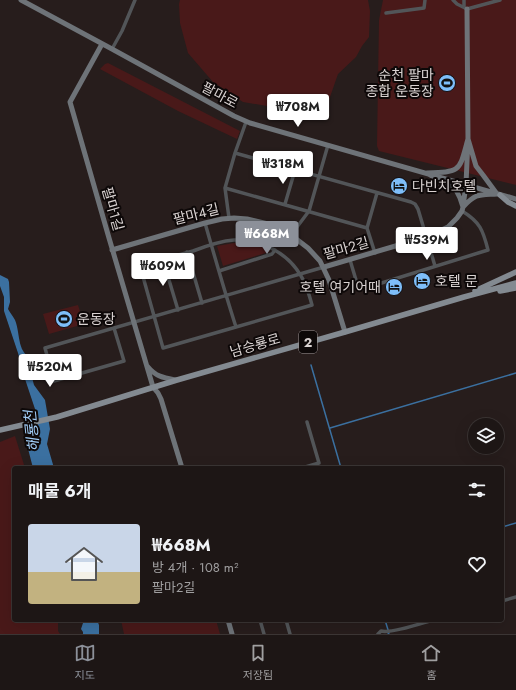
<!DOCTYPE html>
<html lang="ko">
<meta charset="utf-8">
<style>
:root{--surface:#1d1615;--page:#2a2322;--text:#f1f3f6;--muted:#a09fa0;--line:#3b3534;--accent:#8c9099}
body{margin:0;font-family:Jost,"Noto Sans KR",sans-serif;background:var(--page);color:var(--text);height:100vh;display:flex;flex-direction:column;font-size:15px;white-space:nowrap}
*{box-sizing:border-box;margin:0}
p{font-size:13px;color:var(--muted)}
.icon{flex:none;width:22px;height:22px;fill:none;stroke:currentColor;stroke-width:2;stroke-linecap:round;stroke-linejoin:round}
.map{position:relative;flex:1;overflow:hidden}
.side{position:absolute;left:12px;top:466px;width:492px;height:156px;display:flex;flex-direction:column;background:var(--surface);border-radius:4px;box-shadow:0 4px 16px #0002,0 0 0 1px var(--line)}
.side>*{flex:none}
.tools{position:absolute;left:468px;top:418px;display:grid;gap:8px}
.tools a{display:grid;place-items:center;width:36px;height:36px;border-radius:50%;background:var(--surface);box-shadow:0 4px 16px #0002,0 0 0 1px var(--line);font-size:20px}
.price{position:absolute;translate:-50% -34px;padding:0 9px;border-radius:4px;background:#fff;color:#222;font-size:13px;line-height:26px;filter:drop-shadow(0 1px 2px #0008)}
.price::after{content:'';position:absolute;left:50%;top:24px;width:12px;height:9px;margin-left:-6px;background:inherit;clip-path:polygon(0 0,100% 0,50% 100%)}
.price.active{background:var(--accent);color:#fff}
ul{padding:0;list-style:none}
li{display:flex;align-items:center;gap:12px;height:100px;padding:0 16px}
li span{display:grid;place-items:center;flex:none;width:112px;height:80px;border-radius:4px;color:#555}
li>.icon{margin-inline-start:auto}
span .icon{width:48px;height:48px;fill:#fffc;stroke-width:1}
li b{font-size:17px}
h2{display:flex;justify-content:space-between;align-items:center;height:48px;padding:0 16px;font-size:17px}
.menu{display:flex;justify-content:space-around;align-items:center;height:56px;border-top:1px solid var(--line);background:var(--surface);font-size:11px;color:var(--muted)}
.menu a{display:grid;justify-items:center;gap:2px}
.menu .active{color:var(--accent)}
.map>svg:first-child{display:block}
.green{fill:#491919}
.water{fill:#3b70a0}
.lines{fill:none;stroke-linecap:round;stroke-linejoin:round}
.stream{stroke:#3b70a0;stroke-width:1.5}
.street{stroke:#525558;stroke-width:3.5}
.secondary{stroke:#6e7378;stroke-width:5}
.primary{stroke:#838a91;stroke-width:5.5}
.labels{text-anchor:middle;stroke-width:4;stroke-linejoin:round;paint-order:stroke}
.shield{fill:#0d0808;stroke:#9c9595;stroke-width:1}
.shield-label{font-size:13px;font-weight:bold;fill:#d9d2d1}
.poi-label{font-size:14px;fill:#d9d2d1;stroke:#0d0808;text-anchor:start}
.street-label{font-size:14px;fill:#d9d2d1;stroke:#0d0808}
.water-label{font-size:15px;font-style:italic;fill:#a0cbf5;stroke:#0d0808}
</style>
<div class="map">
<svg width="516" height="634" viewBox="0 0 516 634">
<rect width="100%" height="100%" fill="#271d1c"/>
<path class="green" d="M180,0H368L370,11L369,37L362,46L356,57L338,74L330,97L325,116L299,119L267,106L243,102L213,82L188,53L180,23L179,4Z
M383,0H516V185L379,151L377,146L379,20Z
M108,63L240,131L237,139L178,111L100,69L105,64Z
M244,242L258,244L270,249L269,252L223,266L217,246L234,243Z
M78,305L84,324L49,334L43,314Z
M15,436L25,468H14V620H58V631L60,634H0V442Z
M121,620H216L220,634H124Z"/>
<path class="water" d="M0,275L8,279L9,282L10,302L8,309C10,313 13,316 15,320C21,335 16,354 35,360L32,365L30,370L34,385L45,400L50,429L47,444L54,468H33L26,441C30,445 33,447 39,448L40,441L39,433L35,409L24,376L18,353L4,311V297L0,286Z
M84,620H97L99,625V634H83V632L81,629Z"/>
<g class="lines">
<path class="stream" d="M311,365L341,468
M330,428L516,373
M502,527L516,523
M385,620L389,633L388,634"/>
<path class="street" d="M453,0L457,4L467,9L500,0
M464,0V7
M386,13L424,8L425,0
M112,49L122,31L135,0
M235,153L246,122
M225,188L367,228
M285,204L295,170
M229,218L225,188L235,153L411,202L415,204L418,209L435,266
M205,223C215,258 225,293 236,327L163,348L140,266C157,261 175,256 193,251C206,246 220,241 234,240C261,239 288,253 301,276C307,285 309,295 312,305L236,327
M291,235L309,211L328,145
M187,252L202,303
M375,253L367,228L377,193
M163,260L178,310
M350,260L359,290L488,250C483,230 480,222 462,211
M219,271L269,255L272,254L275,250
M114,328L124,361L54,381L45,348L324,267
M302,468L319,463L307,422
M502,601L516,597
M260,620L264,634
M286,620L290,634
M378,634L381,631C392,634 422,623 433,620"/>
<path class="secondary" d="M21,0L112,49L234,116L250,123L516,199
M102,44L70,102L109,238L153,387L158,393L161,399L182,468
M468,139L476,166L483,175L497,194C479,195 476,193 463,207L460,198L456,190L427,173C462,172 459,171 468,139Z
M112,250L205,223L222,219L234,218L247,219L268,224L291,235L308,248L320,261L329,280L345,332
M324,267L426,237L448,227L457,218L462,211L463,207L466,184L468,139L467,9
M148,367C156,377 165,378 176,380
M228,620L232,634"/>
<path class="primary" d="M500,195L508,202L516,206
M475,291L516,272
M500,291L516,288
M0,430L57,417L177,380L345,332L464,297L516,283"/>
</g>
<defs>
<g id="stadium-disc" transform="scale(0.9)"><circle r="9.5" fill="#7ebef9" stroke="#0d0808"/><path d="M0-5a6.5 5 0 1 0 0 10a6.5 5 0 1 0 0-10ZM-3.5-1.8h7v3.6h-7Z" fill="#111"/></g>
<g id="hotel-disc" transform="scale(0.9)"><circle r="9.5" fill="#7ebef9" stroke="#0d0808"/><path d="M-6-4.5h1.5V1H6V5H4.5V3h-9V5H-6ZM-4 0a1.8 1.8 0 1 1 3.6 0ZM.5 0V-2.5h3Q6-2.5 6 0Z" fill="#111"/></g>
</defs>
<g fill-rule="evenodd">
<use href="#stadium-disc" x="447" y="83"/>
<use href="#hotel-disc" x="399" y="186"/>
<use href="#hotel-disc" x="422" y="281"/>
<use href="#hotel-disc" x="394" y="287"/>
<use href="#stadium-disc" x="64" y="319"/>
</g>
<g class="labels">
<rect class="shield" x="299" y="331" width="18" height="22" rx="3"/>
<g class="shield-label">
<text x="308" y="347">2</text>
</g>
<g class="poi-label">
<text x="434" y="80" text-anchor="end">순천 팔마<tspan x="434" dy="16">종합 운동장</tspan></text>
<text x="412" y="191">다빈치호텔</text>
<text x="435" y="286">호텔 문</text>
<text x="381" y="292" text-anchor="end">호텔 여기어때</text>
<text x="77" y="324">운동장</text>
</g>
<g class="street-label">
<text transform="translate(220 95) rotate(28)" y="5">팔마로</text>
<text transform="translate(113 209) rotate(74)" y="5">팔마1길</text>
<text transform="translate(196 214) rotate(-14)" y="5">팔마4길</text>
<text transform="translate(346 248) rotate(-16)" y="5">팔마2길</text>
<text transform="translate(255 345) rotate(-16)" y="5">남승룡로</text>
</g>
<g class="water-label">
<text transform="translate(32 431) rotate(-96)" y="5">해룡천</text>
</g>
</g>
</svg>
<div class="tools">
<a><svg class="icon" aria-label="layers" viewBox="0 0 24 24"><path d="M12 4l9 5-9 5-9-5zM3 14l9 5 9-5"/></svg></a>
</div>
<b class="price" style="left:298px;top:128px">₩708M</b>
<b class="price" style="left:283px;top:185px">₩318M</b>
<b class="price active" style="left:267px;top:255px">₩668M</b>
<b class="price" style="left:427px;top:261px">₩539M</b>
<b class="price" style="left:163px;top:287px">₩609M</b>
<b class="price" style="left:50px;top:388px">₩520M</b>
<section class="side">
<h2>매물 6개<svg class="icon" aria-label="filters" viewBox="0 0 24 24"><path d="M4 7h16M4 17h16"/><circle cx="9" cy="7" r="2"/><circle cx="15" cy="17" r="2"/></svg></h2>
<ul>
<li><span style="background:linear-gradient(#c9d6e8 60%,#c2b280 0)"><svg class="icon" aria-label="home" viewBox="0 0 24 24"><path d="M3 11l9-7 9 7M6 9v11h12V9"/></svg></span><div><b>₩668M</b><p>방 4개 · 108 m²</p><p>팔마2길</p></div><svg class="icon" aria-label="heart" viewBox="0 0 24 24"><path d="M12 20l-8-8c-3-5 5-10 8-4 3-6 11-1 8 4z"/></svg></li>
</ul>
</section>
</div>
<nav class="menu">
<a class="active"><svg class="icon" aria-label="map" viewBox="0 0 24 24"><path d="M3 6l6-2 6 2 6-2v14l-6 2-6-2-6 2zM9 4v14M15 6v14"/></svg>지도</a>
<a><svg class="icon" aria-label="saved" viewBox="0 0 24 24"><path d="M7 4h10v16l-5-4-5 4z"/></svg>저장됨</a>
<a><svg class="icon" aria-label="home" viewBox="0 0 24 24"><path d="M3 11l9-7 9 7M6 9v11h12V9"/></svg>홈</a>
</nav>
